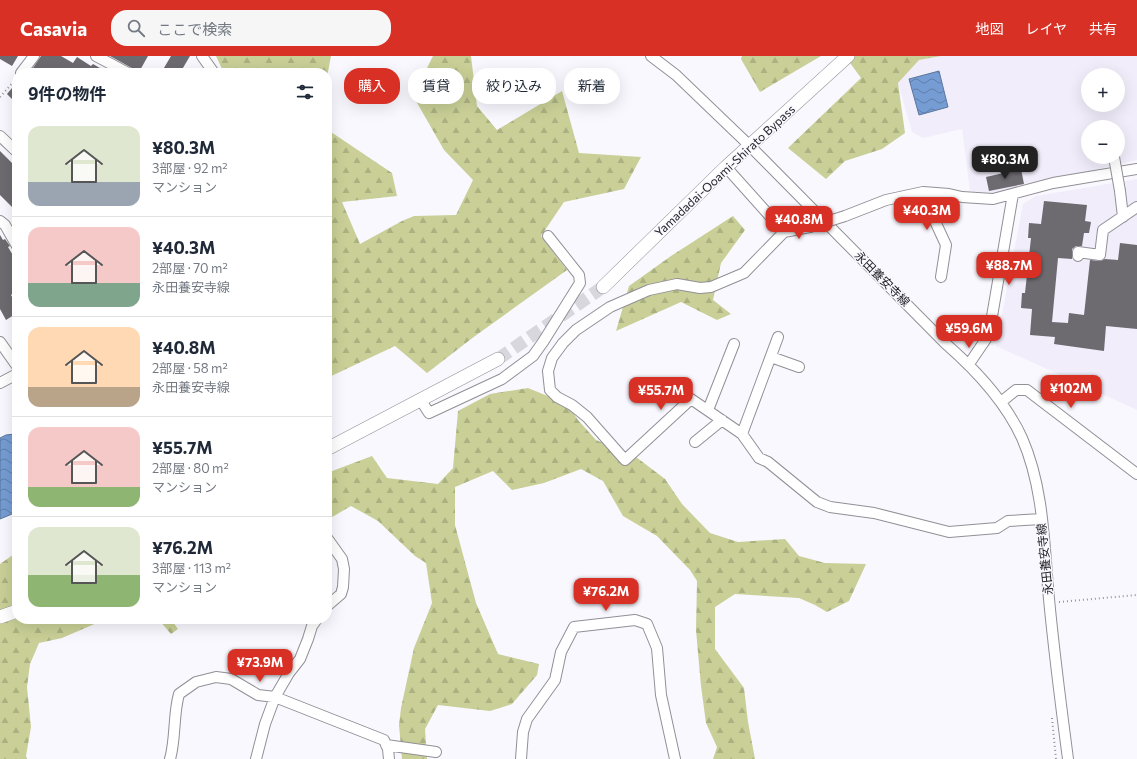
<!DOCTYPE html>
<html lang="ja">
<meta charset="utf-8">
<style>
:root{--surface:#fff;--page:#f6f6f7;--text:#1f2937;--muted:#747a83;--line:#e0e1e3;--accent:#d93025}
body{margin:0;font-family:Commissioner,"Noto Sans JP",sans-serif;background:var(--page);color:var(--text);height:100vh;display:flex;flex-direction:column;font-size:15px;white-space:nowrap}
*{box-sizing:border-box;margin:0}
p{font-size:13px;color:var(--muted)}
.icon{flex:none;width:22px;height:22px;fill:none;stroke:currentColor;stroke-width:2;stroke-linecap:round;stroke-linejoin:round}
.map{position:relative;flex:1;overflow:hidden}
.drawer{position:absolute;left:12px;top:12px;width:320px;height:556px;display:flex;flex-direction:column;background:var(--surface);border-radius:16px;box-shadow:0 4px 16px #0002}
.drawer>*{flex:none}
.top-card{position:absolute;left:344px;top:12px;width:380px;height:36px;display:flex;gap:8px}
.fabs{position:absolute;left:1081px;top:12px;display:grid;gap:8px}
.fabs a{display:grid;place-items:center;width:44px;height:44px;border-radius:50%;background:var(--surface);box-shadow:0 4px 16px #0002;font-size:20px}
.price{position:absolute;translate:-50% -34px;padding:0 9px;border-radius:8px;background:var(--accent);color:#fff;font-size:13px;line-height:26px;filter:drop-shadow(0 1px 2px #0008)}
.price::after{content:'';position:absolute;left:50%;top:24px;width:12px;height:9px;margin-left:-6px;background:inherit;clip-path:polygon(0 0,100% 0,50% 100%)}
.price.current{background:#222;color:#fff}
ul{padding:0;list-style:none}
li{display:flex;align-items:center;gap:12px;height:100px;padding:0 16px}
li+li{border-top:1px solid var(--line)}
li span{display:grid;place-items:center;flex:none;width:112px;height:80px;border-radius:12px;color:#555}
li>.icon{margin-inline-start:auto}
span .icon{width:48px;height:48px;fill:#fffc;stroke-width:1}
li b{font-size:17px}
h2{display:flex;justify-content:space-between;align-items:center;height:48px;padding:0 16px;font-size:17px}
.tag{padding:0 14px;border-radius:16px;background:var(--surface);box-shadow:0 4px 16px #0002;font-size:14px;line-height:36px}
.tag.current{background:var(--accent);color:#fff}
header{display:flex;align-items:center;gap:24px;box-sizing:border-box;height:56px;padding:0 20px;background:var(--accent);color:#fff}
header strong{font-size:19px}
nav{display:flex;gap:22px;margin-inline-start:auto;font-size:14px}
.search{width:280px;height:36px;background:var(--page);display:flex;align-items:center;gap:10px;box-sizing:border-box;padding:0 14px;border-radius:16px;color:var(--muted);font-size:15px}
.map>svg:first-child{display:block}
.built{fill:#f1edfb;fill-rule:evenodd}
.forest{fill:url(#forest-firs)}
.water{fill:url(#water-waves);stroke:#5b769d}
.building{fill:#6d6b70}
.lines{fill:none;stroke-linecap:round;stroke-linejoin:round}
.major-tunnel{stroke:#d8d7dd;stroke-width:13;stroke-dasharray:13 6;stroke-linecap:butt}
.minor-casing{stroke:#929096;stroke-width:12}
.major-casing{stroke:#929096;stroke-width:14}
.path{stroke:#959499;stroke-width:2;stroke-dasharray:1 3;stroke-linecap:butt}
.minor{stroke:#fff;stroke-width:10}
.major{stroke:#fff;stroke-width:13}
.minor-bridge-casing{stroke:#929096;stroke-width:12;stroke-linecap:butt}
.minor-bridge{stroke:#fff;stroke-width:10}
.labels{text-anchor:middle;stroke-width:3;stroke-linejoin:round;paint-order:stroke}
.street-label{font-size:12px;fill:#1e1d20;stroke:#f9f8fe}
</style>
<header>
<strong>Casavia</strong>
<div class="search"><svg class="icon" aria-label="search" viewBox="0 0 24 24"><circle cx="10" cy="10" r="6"/><path d="M15 15l6 6"/></svg>ここで検索</div>
<nav><a>地図</a><a>レイヤ</a><a>共有</a></nav>
</header>
<div class="map">
<svg width="1137" height="703" viewBox="0 0 1137 703">
<defs>
<pattern id="forest-firs" width="22" height="20" patternUnits="userSpaceOnUse"><rect width="22" height="20" fill="#c9cf96"/><path d="M5 1l3.5 6h-7zM16 11l3.5 6h-7z" fill="#acb181"/></pattern>
<pattern id="water-waves" width="16" height="10" patternUnits="userSpaceOnUse"><rect width="16" height="10" fill="#759cd3"/><path d="M0 5q4-4 8 0t8 0" fill="none" stroke="#5f7fab"/></pattern>
</defs>
<rect width="100%" height="100%" fill="#f9f8fe"/>
<path class="built" d="M941,0H1137V104L992,138L970,135L962,73L923,82L912,76L898,27L919,4ZM1088,19H1118V49H1088ZM1088,71H1118V101H1088Z
M1137,123V354L996,290L1023,148L1036,140Z"/>
<path class="forest" d="M216,0H331L327,21V17H224Z
M433,0H471L477,50L497,74L562,35L579,97L641,101L624,133L564,146L541,180L567,214L475,280L427,317L395,290L327,322V70L328,74L392,117L397,140L342,146L360,188L402,165L414,160L456,159L473,124L444,94L412,38L422,22Z
M742,0H821L760,36L741,3Z
M845,0H941L919,4L898,27L905,77L882,93L845,105L826,123L788,92L861,22Z
M733,160L745,174L721,207L713,244L731,258L717,264L681,246L616,275L629,230L671,200Z
M528,332L567,348L578,364L596,384L636,401L665,423L682,448L710,477L738,486L785,483L799,500L825,507L866,508L849,545L827,556L815,549L799,542L735,538L715,551V593L744,632L748,666L755,703H713L717,691L706,667L701,630L696,574L697,525L690,514L657,480L623,460L603,425L581,413L544,427L512,434L493,415L455,431V469L476,547L498,598L539,608L537,619L512,648L490,655L438,649L425,673L427,703H402L399,669L401,652L414,592L432,547L426,507L415,500L378,465L351,450L327,464V417L372,400L387,422L438,428L453,412L458,355L490,338Z
M17,496V563H106L62,582L39,587L30,608L27,631L31,671L26,700L27,703H0V508Z
M158,563H171L178,573L171,578Z"/>
<path class="water" d="M939,15L948,51L919,59L909,23Z
M15,378L17,379V456L0,463V382L6,379Z"/>
<path class="building" d="M0,0H18L12,10L0,3Z
M41,0H61L73,7L77,1L91,10L93,8L100,12L99,14L103,17H41L33,12Z
M110,0H148L139,16Z
M171,0H190L180,17H161Z
M17,26V38L12,43L7,38Z
M0,95L17,112V156L0,139Z
M1021,113L1024,128L989,135L986,121Z
M1044,145L1087,149L1085,165L1091,166L1089,177H1084L1082,190H1076L1072,193V203L1058,202L1052,266L1068,267L1069,257L1084,259L1090,204L1100,205L1105,203L1118,204L1120,187L1137,189V273L1106,270L1104,295L1054,288L1055,281L1030,279L1032,253L1021,252L1022,237H1025L1031,182H1028L1029,167L1041,168Z
M0,179L3,184L5,183L10,190L8,191L17,206V235L11,239L17,250V257L6,264L0,253Z"/>
<g class="lines">
<path class="major-tunnel" d="M498,303L603,231"/>
<g class="minor-casing">
<path id="minor" d="M96,0L128,17
M202,0L214,17
M651,0L676,19L750,90L946,288C977,315 1005,345 1022,382C1044,432 1044,489 1049,543C1054,596 1061,650 1068,703
M21,17L34,0
M0,80L17,96
M726,111L784,176
M1120,135L1123,161
M933,137L928,150L946,189L941,221
M845,160L886,144L923,136L949,138L962,141L993,143L1053,127L1137,113
M0,165L5,169L17,190
M810,171L784,176L744,217L711,231L700,232L677,228L649,234L610,251L576,274L563,287L552,302L548,315L550,334L557,341L572,349L587,361L625,404L691,343L742,378L759,402L768,406L817,446L830,451L874,457L949,476L997,472L1008,465L1041,463
M1078,200V196L1100,199L1103,174L1137,151
M0,286L17,310
M771,301L799,311
M969,308L986,283L990,272L1013,138
M0,327L17,318
M420,343L429,357L502,323L533,300L543,286L580,227L579,219L548,180
M1001,346L1016,334H1027L1137,418
M708,354L734,288
M742,378L778,281
M695,386L722,364
M327,482L342,503L344,513L343,531L341,538L327,550
M386,689L436,696
M170,703C176,682 173,659 179,638L196,626L216,621L231,623L258,639L275,641L384,684L388,693L389,703
M256,703L265,668L275,641L289,617L300,603L308,583L312,570L317,563
M521,703L523,676L527,663L555,624L561,596L574,571L635,564L647,568L657,592L661,639L675,703"/>
</g>
<g class="major-casing">
<path id="major" d="M603,231L726,111L848,0
M327,393L498,303
M0,561L17,555"/>
</g>
<path class="path" d="M0,41L15,24
M1059,546L1137,539
M1052,662L1056,703"/>
<use href="#minor" class="minor"/>
<use href="#major" class="major"/>
<g class="minor-bridge-casing">
<path id="minor-bridge" d="M1114,101L1120,135
M810,171L845,160"/>
</g>
<use href="#minor-bridge" class="minor-bridge"/>
</g>
<g class="labels">
<g class="street-label">
<text transform="translate(725 115) rotate(-43)" y="4">Yamadadai-Ooami-Shirato Bypass</text>
<text transform="translate(882 223) rotate(45)" y="4">永田養安寺線</text>
<text transform="translate(1045 503) rotate(-96)" y="4">永田養安寺線</text>
</g>
</g>
</svg>
<div class="fabs">
<a>+</a>
<a>−</a>
</div>
<b class="price current" style="left:1005px;top:124px">¥80.3M</b>
<b class="price" style="left:927px;top:175px">¥40.3M</b>
<b class="price" style="left:799px;top:184px">¥40.8M</b>
<b class="price" style="left:1009px;top:230px">¥88.7M</b>
<b class="price" style="left:969px;top:293px">¥59.6M</b>
<b class="price" style="left:1071px;top:353px">¥102M</b>
<b class="price" style="left:661px;top:355px">¥55.7M</b>
<b class="price" style="left:606px;top:556px">¥76.2M</b>
<b class="price" style="left:260px;top:627px">¥73.9M</b>
<div class="top-card">
<a class="tag current">購入</a>
<a class="tag">賃貸</a>
<a class="tag">絞り込み</a>
<a class="tag">新着</a>
</div>
<section class="drawer">
<h2>9件の物件<svg class="icon" aria-label="filters" viewBox="0 0 24 24"><path d="M4 7h16M4 17h16"/><circle cx="9" cy="7" r="2"/><circle cx="15" cy="17" r="2"/></svg></h2>
<ul>
<li><span style="background:linear-gradient(#dfe7d0 70%,#9aa5b1 0)"><svg class="icon" aria-label="home" viewBox="0 0 24 24"><path d="M3 11l9-7 9 7M6 9v11h12V9"/></svg></span><div><b>¥80.3M</b><p>3部屋 · 92 m²</p><p>マンション</p></div></li>
<li><span style="background:linear-gradient(#f6c9c9 70%,#7fa58c 0)"><svg class="icon" aria-label="home" viewBox="0 0 24 24"><path d="M3 11l9-7 9 7M6 9v11h12V9"/></svg></span><div><b>¥40.3M</b><p>2部屋 · 70 m²</p><p>永田養安寺線</p></div></li>
<li><span style="background:linear-gradient(#ffd9b3 75%,#b9a48a 0)"><svg class="icon" aria-label="home" viewBox="0 0 24 24"><path d="M3 11l9-7 9 7M6 9v11h12V9"/></svg></span><div><b>¥40.8M</b><p>2部屋 · 58 m²</p><p>永田養安寺線</p></div></li>
<li><span style="background:linear-gradient(#f6c9c9 75%,#8fb573 0)"><svg class="icon" aria-label="home" viewBox="0 0 24 24"><path d="M3 11l9-7 9 7M6 9v11h12V9"/></svg></span><div><b>¥55.7M</b><p>2部屋 · 80 m²</p><p>マンション</p></div></li>
<li><span style="background:linear-gradient(#dfe7d0 60%,#8fb573 0)"><svg class="icon" aria-label="home" viewBox="0 0 24 24"><path d="M3 11l9-7 9 7M6 9v11h12V9"/></svg></span><div><b>¥76.2M</b><p>3部屋 · 113 m²</p><p>マンション</p></div></li>
</ul>
</section>
</div>
